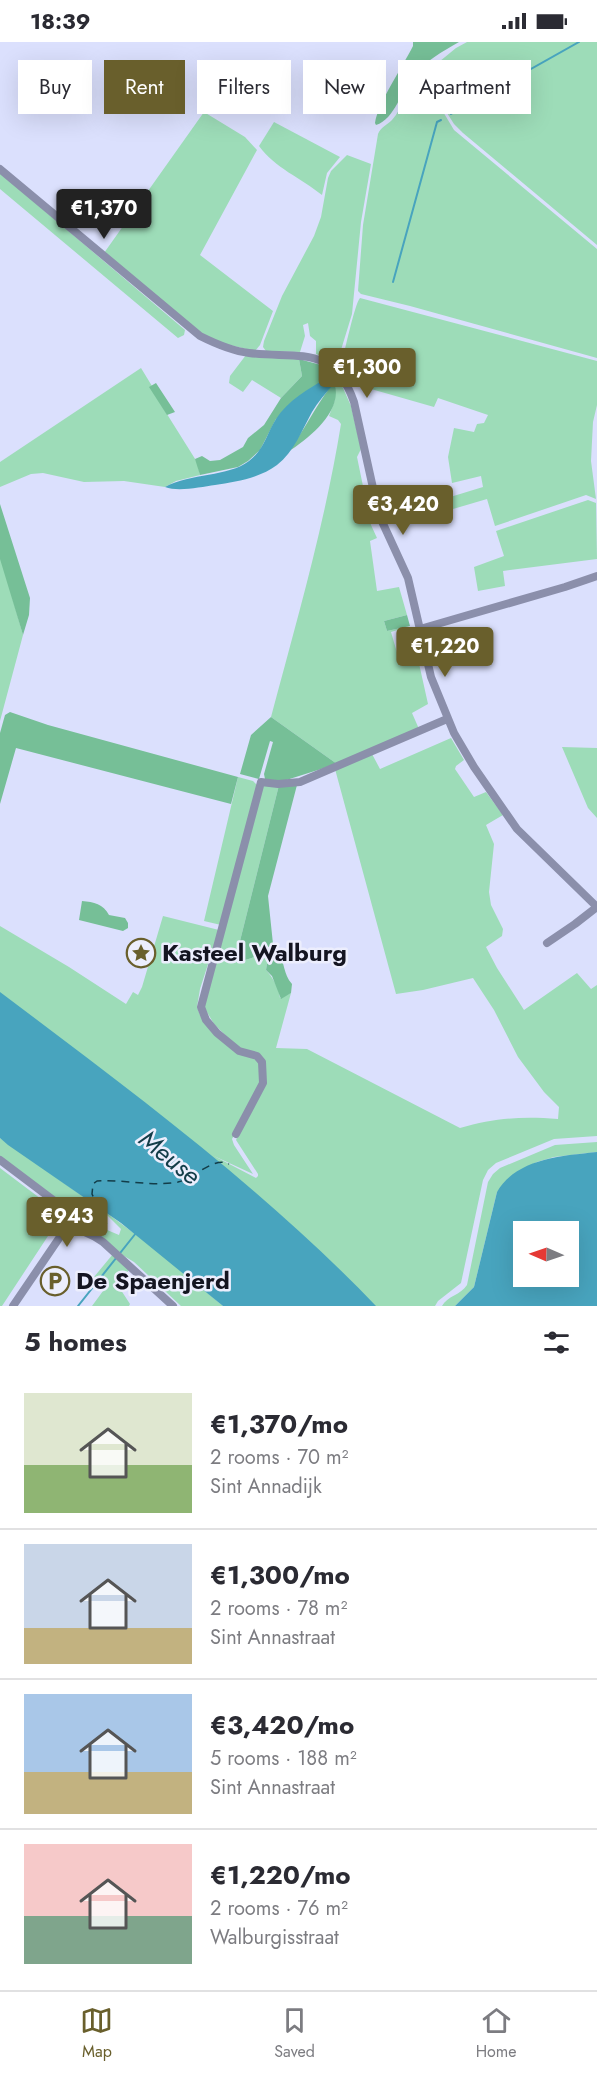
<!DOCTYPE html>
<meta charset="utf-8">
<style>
:root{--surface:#fff;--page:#f2f2f3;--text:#2b2b33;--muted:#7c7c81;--line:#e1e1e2;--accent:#695f2c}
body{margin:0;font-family:Jost,sans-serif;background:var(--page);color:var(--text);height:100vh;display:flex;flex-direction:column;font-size:22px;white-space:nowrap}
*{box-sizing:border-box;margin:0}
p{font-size:20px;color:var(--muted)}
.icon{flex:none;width:33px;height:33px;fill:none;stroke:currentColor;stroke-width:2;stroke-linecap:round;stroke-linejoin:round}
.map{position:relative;height:1264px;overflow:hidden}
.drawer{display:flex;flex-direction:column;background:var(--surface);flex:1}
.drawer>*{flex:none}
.banner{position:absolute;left:18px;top:18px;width:561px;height:54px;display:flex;gap:12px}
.needle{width:39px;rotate:272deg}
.controls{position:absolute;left:513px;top:1179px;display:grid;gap:12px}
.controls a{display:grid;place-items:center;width:66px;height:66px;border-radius:0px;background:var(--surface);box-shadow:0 6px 24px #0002;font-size:30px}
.price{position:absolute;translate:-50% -51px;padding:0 14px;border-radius:6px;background:var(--accent);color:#fff;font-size:20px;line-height:39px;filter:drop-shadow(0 2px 3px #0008)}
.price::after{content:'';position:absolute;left:50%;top:36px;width:18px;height:14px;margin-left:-9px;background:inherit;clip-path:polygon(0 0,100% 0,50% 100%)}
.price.current{background:#222;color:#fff}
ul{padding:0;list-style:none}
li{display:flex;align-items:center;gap:18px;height:150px;padding:0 24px}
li+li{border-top:2px solid var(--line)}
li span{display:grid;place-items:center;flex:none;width:168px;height:120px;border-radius:0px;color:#555}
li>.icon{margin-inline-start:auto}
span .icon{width:72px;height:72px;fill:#fffc;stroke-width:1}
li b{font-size:26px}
h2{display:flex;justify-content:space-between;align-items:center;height:72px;padding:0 24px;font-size:26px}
.chip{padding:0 21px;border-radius:0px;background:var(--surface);box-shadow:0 6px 24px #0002;font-size:21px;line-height:54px}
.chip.current{background:var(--accent);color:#fff}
.status{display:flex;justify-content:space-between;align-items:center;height:42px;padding:0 30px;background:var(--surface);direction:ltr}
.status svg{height:16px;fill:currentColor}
.menu{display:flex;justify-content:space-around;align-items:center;height:84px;border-top:2px solid var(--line);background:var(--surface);font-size:16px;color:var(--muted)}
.menu a{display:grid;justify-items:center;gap:3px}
.menu .current{color:var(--accent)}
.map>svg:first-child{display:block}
.green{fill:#9ddcb8}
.forest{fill:#76bf97}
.water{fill:#48a4be;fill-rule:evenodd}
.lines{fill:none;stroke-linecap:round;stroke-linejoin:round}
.stream{stroke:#48a4be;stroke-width:2}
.ferry{stroke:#133d49;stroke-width:1.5;stroke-dasharray:8 6;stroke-linecap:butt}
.minor{stroke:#8b8fab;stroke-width:8}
.labels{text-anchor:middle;stroke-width:5;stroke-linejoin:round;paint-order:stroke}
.poi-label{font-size:24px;font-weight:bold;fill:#141521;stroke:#eceefd;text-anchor:start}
.water-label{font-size:26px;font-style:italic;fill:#133d49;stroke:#eceefd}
</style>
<div class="status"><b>18:39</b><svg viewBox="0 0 49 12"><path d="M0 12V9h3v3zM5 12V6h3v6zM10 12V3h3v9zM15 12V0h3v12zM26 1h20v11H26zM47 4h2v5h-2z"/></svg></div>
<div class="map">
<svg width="597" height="1264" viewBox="0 0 597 1264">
<rect width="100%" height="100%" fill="#dbe0fd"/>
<path class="green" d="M467,0H597V203L463,91L454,82L423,33L456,6Z
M419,36L424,38L454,88L597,207V316L410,264L361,252L358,249L363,183L378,92C381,85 387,83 392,78C403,66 406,47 419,36Z
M204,70L245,95L257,108L200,213L273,269L260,303L255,309L221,301L201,291L104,211Z
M274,80L340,115L327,131L322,153C301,136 275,126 259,104Z
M347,113L371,122L361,180L352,272L337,321L316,312V299L310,294L308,281L303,283L305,294L300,310L266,309L263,305L264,299L282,254L314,194L321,175L328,136L331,129Z
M0,131L185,288L184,293L178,296L0,147Z
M360,256L597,319V363L593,380L591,419L596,457L586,453L495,484L487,457L453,467L447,456L483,445L481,434L452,441L448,415L454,386L474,390L477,382L484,381L488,373L438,356L434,365L350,341L341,324C344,312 355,261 360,256Z
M246,313L299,317L302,334L281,356L252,338L243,350L229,341L230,334Z
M141,326L152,344L150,345L197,420L200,433L176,439L165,445L124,439L84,440L43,431L31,432L0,445V420Z
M339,337L351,364L361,407L357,415L371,483L377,496L370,499L377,549L399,545L407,573L384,579L387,589L410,584L391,590L398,614L416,608L428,662L412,671L419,687L337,722L271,675C297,578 325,481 341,382L338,378L329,374L335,358V340Z
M588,458L596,461L597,517L503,529L505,544L478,549L474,525L504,514L496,489Z
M1,516L23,593L0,679V517Z
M451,696L464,718L456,724L455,727L474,755L486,750L503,773L486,783L494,802L489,850L491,863L503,887L502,894L486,905L497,926L524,968L577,931L591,947L597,943V1094L554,1097L496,1121L488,1128L483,1138L461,1241L438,1259L435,1264H299L266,1231L189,1169L105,1105L0,1061V884L69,925L126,962L133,950L138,953L142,945L163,874L219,888L200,947L197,965L200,973L210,988L238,1011L258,1016C263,1024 263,1034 261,1043L232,1097L234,1103L253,1132L214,1114L256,1136L258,1134V1132L236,1098L263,1045L264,1028L260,1015L237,1005L214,982L204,965V956L214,928L263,745L266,742L279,743L238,907L239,913L245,918L252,916L271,904L280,915L267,922L266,928C273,936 279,946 280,956L291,951L276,1006L307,1007L460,1086C494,1076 522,1074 558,1077L559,1065L544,1050L518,1015L494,968L473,936L423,948L396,952L335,727L372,712L380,727Z
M562,705L597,706V776L588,766Z
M238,735L253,739L257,743L221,883L204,879Z
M0,1096L88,1158L108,1182L74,1170L72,1163L69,1169L0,1116Z
M597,1100V1110L554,1115L537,1120L519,1129L497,1150L474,1245L455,1264H442C447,1254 461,1253 467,1243L488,1140L493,1132L500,1126L555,1103Z
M0,1126L57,1169L61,1174L60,1181L50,1191L2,1264H0Z
M100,1166L158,1209L223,1264H181L134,1220L76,1185L71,1181L69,1172L119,1193L121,1187Z
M113,1212L130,1227L117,1242L130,1262L129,1264H92L103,1249L89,1241Z"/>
<path class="forest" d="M413,0H459C443,9 424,20 413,34C401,49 395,77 376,83L375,81C378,61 403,24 413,4Z
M299,317L321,323L332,330L330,333C351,363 311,395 288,410C304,389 315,365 331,344L276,377L260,408L248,419L238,425L200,433L195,417L202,414L210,419L220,418L243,405L248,396L264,383L281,356L302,334Z
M156,341L175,370L167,373L149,345Z
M0,462L30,556L29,573L23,593L0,517Z
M407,573L410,584L387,589L384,579Z
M10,670L48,683L238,735L231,762L16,706L0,762V691L5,673Z
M271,675L337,722L280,740L265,737L264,732L273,700L270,699L259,737L240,732L251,693Z
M279,743H297L268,854L273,902L252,916L245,918L241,916L238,907Z
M82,859C94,860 103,862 109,873L125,876L128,881V886L123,889L79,878Z
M279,914C285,920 283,932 292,942L291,951L281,957L272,934L266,928L267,922Z"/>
<path class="water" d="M326,336L332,344C325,352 318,360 312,370C302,388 294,410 277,423C260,436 235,440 215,443C201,445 178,450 165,445C191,431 228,435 249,419C264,408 267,391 276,377C288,358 309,347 326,336Z
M0,950C130,1048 263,1146 376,1264H223L121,1181L8,1103L0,1096Z
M597,1110V1264H455L474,1245L497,1150C517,1116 562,1114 597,1110ZM524,1190H568V1234H524Z"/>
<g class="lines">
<path class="stream" d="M451,72L579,0
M393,240L437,80L441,78
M78,1264L136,1191"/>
<path class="ferry" d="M99,1167L92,1152L93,1142L97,1139C124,1137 151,1145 178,1140C195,1136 214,1114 229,1122"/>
<path class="minor" d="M0,127L200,294C216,302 232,309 249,311C298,317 334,302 354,360L379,473L408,536L431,635L454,691L474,725L517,787L597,865
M420,587L565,545L597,534
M547,901L575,882L597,865
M236,1092L263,1041L262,1020L257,1014L239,1009L217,991L206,978L201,965L261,740L278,742L300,740L447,677
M0,1118L61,1164L67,1176L66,1186L13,1264
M66,1186C79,1187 92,1192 103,1200L173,1264"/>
</g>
<defs>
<g id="sight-ring" transform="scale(1.5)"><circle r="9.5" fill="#eceefd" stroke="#695f2c" stroke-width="1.5"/><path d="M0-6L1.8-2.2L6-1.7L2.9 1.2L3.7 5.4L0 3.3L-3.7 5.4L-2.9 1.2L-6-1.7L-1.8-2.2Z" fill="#695f2c"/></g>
<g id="parking-ring" transform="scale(1.5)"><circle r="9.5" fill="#eceefd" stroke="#695f2c" stroke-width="1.5"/><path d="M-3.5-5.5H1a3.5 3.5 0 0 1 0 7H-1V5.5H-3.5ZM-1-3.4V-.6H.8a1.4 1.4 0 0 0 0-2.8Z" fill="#695f2c"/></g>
</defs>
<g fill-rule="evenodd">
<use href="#sight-ring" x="141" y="911"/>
<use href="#parking-ring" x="55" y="1239"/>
</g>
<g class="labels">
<g class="poi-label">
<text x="162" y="919">Kasteel Walburg</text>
<text x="76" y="1247">De Spaenjerd</text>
</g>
<g class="water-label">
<text transform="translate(170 1115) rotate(39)" y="9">Meuse</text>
</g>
</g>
</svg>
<div class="controls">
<a><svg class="needle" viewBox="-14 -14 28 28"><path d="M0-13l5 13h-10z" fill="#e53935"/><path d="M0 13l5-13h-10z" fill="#7c7c81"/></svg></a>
</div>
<b class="price current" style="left:104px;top:198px">€1,370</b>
<b class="price" style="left:367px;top:357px">€1,300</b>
<b class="price" style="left:403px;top:494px">€3,420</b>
<b class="price" style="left:445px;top:636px">€1,220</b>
<b class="price" style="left:67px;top:1206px">€943</b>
<div class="banner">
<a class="chip">Buy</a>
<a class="chip current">Rent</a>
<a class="chip">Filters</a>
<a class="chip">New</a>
<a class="chip">Apartment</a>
</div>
</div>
<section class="drawer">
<h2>5 homes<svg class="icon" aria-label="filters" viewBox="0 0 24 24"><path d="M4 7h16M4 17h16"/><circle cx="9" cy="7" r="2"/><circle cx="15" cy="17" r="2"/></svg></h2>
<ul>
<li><span style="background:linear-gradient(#dfe7d0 60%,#8fb573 0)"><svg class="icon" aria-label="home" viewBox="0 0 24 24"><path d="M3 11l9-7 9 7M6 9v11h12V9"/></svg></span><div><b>€1,370/mo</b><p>2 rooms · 70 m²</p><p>Sint Annadijk</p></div></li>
<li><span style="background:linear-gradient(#c9d6e8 70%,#c2b280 0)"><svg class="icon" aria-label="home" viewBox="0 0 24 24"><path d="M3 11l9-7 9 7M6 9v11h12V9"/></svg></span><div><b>€1,300/mo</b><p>2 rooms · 78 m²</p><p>Sint Annastraat</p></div></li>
<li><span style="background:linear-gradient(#a9c7e8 65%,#c2b280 0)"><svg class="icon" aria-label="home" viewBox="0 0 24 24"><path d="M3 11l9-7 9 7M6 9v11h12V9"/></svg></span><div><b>€3,420/mo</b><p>5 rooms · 188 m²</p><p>Sint Annastraat</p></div></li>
<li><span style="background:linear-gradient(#f6c9c9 60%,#7fa58c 0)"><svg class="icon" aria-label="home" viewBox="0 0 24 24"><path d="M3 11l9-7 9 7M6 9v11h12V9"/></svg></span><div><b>€1,220/mo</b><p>2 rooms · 76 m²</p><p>Walburgisstraat</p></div></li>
</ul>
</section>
<nav class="menu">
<a class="current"><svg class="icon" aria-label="map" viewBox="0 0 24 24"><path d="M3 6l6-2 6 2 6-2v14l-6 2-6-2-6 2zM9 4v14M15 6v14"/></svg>Map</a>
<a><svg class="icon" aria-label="saved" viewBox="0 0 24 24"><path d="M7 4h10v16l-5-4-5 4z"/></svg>Saved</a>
<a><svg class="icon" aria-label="home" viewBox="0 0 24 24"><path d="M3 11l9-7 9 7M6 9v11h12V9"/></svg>Home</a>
</nav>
